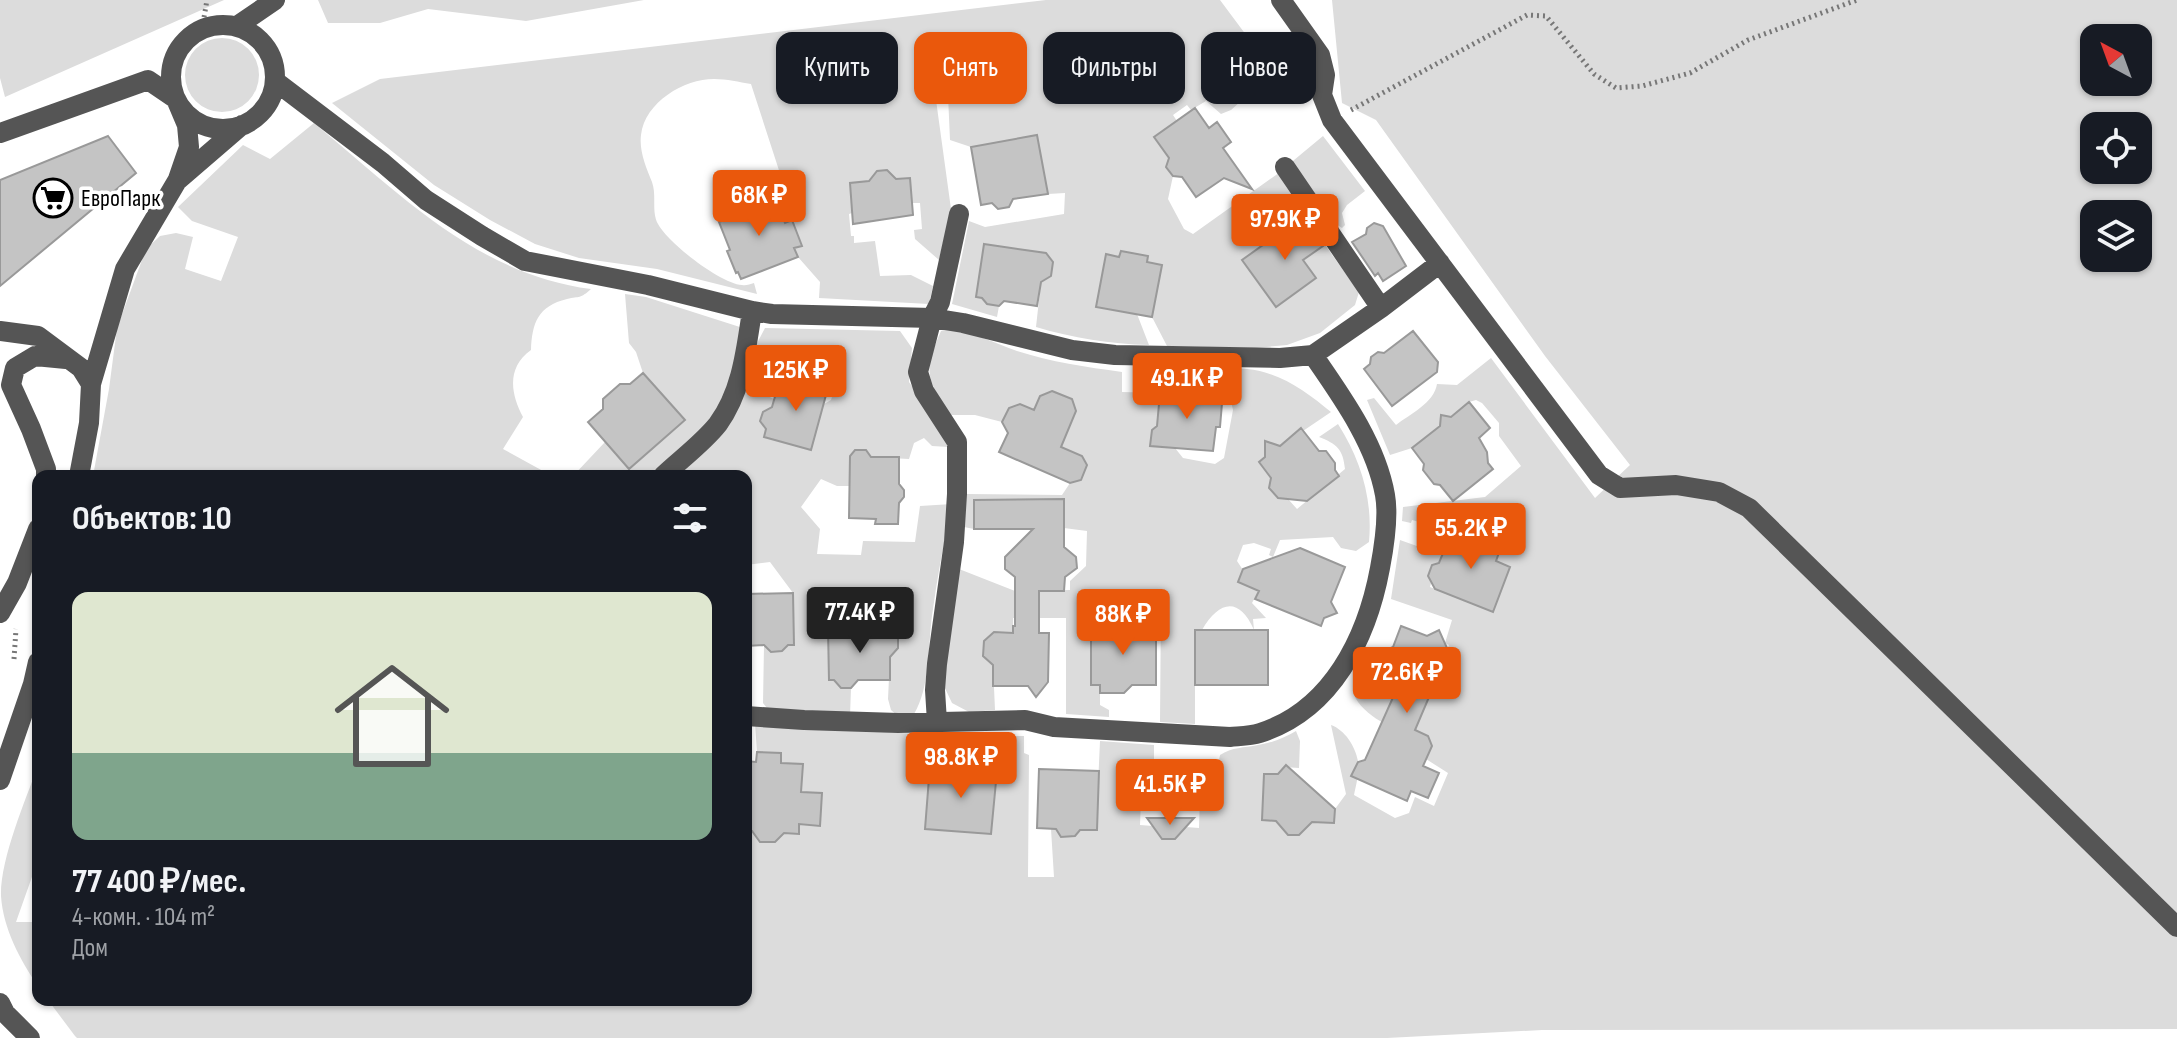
<!DOCTYPE html>
<html lang="ru">
<meta charset="utf-8">
<style>
:root{--surface:#171b24;--page:#20242c;--text:#f1f3f6;--muted:#9ea1a6;--line:#363941;--accent:#ea580c}
body{margin:0;font-family:"Sofia Sans Condensed",sans-serif;background:var(--page);color:var(--text);height:100vh;display:flex;flex-direction:column;font-size:30px;white-space:nowrap}
*{box-sizing:border-box;margin:0}
p{font-size:26px;color:var(--muted)}
.icon{flex:none;width:44px;height:44px;fill:none;stroke:currentColor;stroke-width:2;stroke-linecap:round;stroke-linejoin:round}
.map{position:relative;flex:1;overflow:hidden}
.drawer{position:absolute;left:32px;top:470px;width:720px;height:536px;display:flex;flex-direction:column;background:var(--surface);border-radius:16px;box-shadow:0 2px 6px #0004}
.drawer>*{flex:none}
.hud{position:absolute;left:776px;top:32px;width:760px;height:72px;display:flex;gap:16px}
.needle{width:52px;rotate:319deg}
.buttons{position:absolute;left:2080px;top:24px;display:grid;gap:16px}
.buttons a{display:grid;place-items:center;width:72px;height:72px;border-radius:16px;background:var(--surface);box-shadow:0 2px 6px #0004;font-size:40px}
.price{position:absolute;translate:-50% -68px;padding:0 18px;border-radius:8px;background:var(--accent);color:#fff;font-size:26px;line-height:52px;filter:drop-shadow(0 2px 4px #0008)}
.price::after{content:'';position:absolute;left:50%;top:48px;width:24px;height:18px;margin-left:-12px;background:inherit;clip-path:polygon(0 0,100% 0,50% 100%)}
.price.selected{background:#222;color:#fff}
ul{padding:0;list-style:none}
li{display:grid;align-content:center;gap:16px;height:424px;padding:0 40px}
li+li{border-top:2px solid var(--line)}
li span{display:grid;place-items:center;height:248px;border-radius:16px;color:#555}
li>.icon{margin-inline-start:auto}
span .icon{width:144px;height:144px;fill:#fffc;stroke-width:1}
li b{font-size:34px}
h2{display:flex;justify-content:space-between;align-items:center;height:96px;padding:0 40px;font-size:34px}
.chip{padding:0 28px;border-radius:16px;background:var(--surface);box-shadow:0 2px 6px #0004;font-size:28px;line-height:72px}
.chip.selected{background:var(--accent);color:#fff}
.map>svg:first-child{display:block}
.green{fill:#dcdcdc;fill-rule:evenodd}
.building{fill:#c4c4c4;stroke:#999;stroke-width:2}
.lines{fill:none;stroke-linecap:round;stroke-linejoin:round}
.path{stroke:#777;stroke-width:5;stroke-dasharray:2 4;stroke-linecap:butt}
.minor{stroke:#555;stroke-width:20}
.labels{text-anchor:middle;stroke-width:7;stroke-linejoin:round;paint-order:stroke}
.poi-label{font-size:24px;fill:#000;stroke:#fff;text-anchor:start}
</style>
<div class="map">
<svg width="2177" height="1038" viewBox="0 0 2177 1038">
<rect width="100%" height="100%" fill="#fff"/>
<path class="green" d="M0,0H224L5,97L0,78Z
M318,0H644L526,21L428,9L380,23H328Z
M1046,0H1220L1258,51L1241,64L1220,73L1219,78L1231,85L1241,96V101L1231,110L1221,114L1206,101L1191,110L1187,105L1173,115L1177,121L1154,137L1169,158L1166,167L1173,176L1168,199L1184,229L1193,234L1276,175L1323,136L1365,191L1347,205L1342,213L1345,225L1342,228L1327,218L1304,215L1290,196C1274,194 1253,199 1246,214L1251,217L1276,221L1283,231L1276,306L1316,278L1303,260L1325,245L1359,292L1355,305L1320,333L1287,345L1255,348L1167,346L1152,317L1162,265L1107,255L1096,307L1137,314L1149,345C1110,344 1073,338 1036,327L1041,282L1051,276L1053,261L1046,253L984,244L976,296L982,298L987,304L999,306L997,317L952,304L969,221L985,227L1064,214L1065,193L1048,194L1037,135L971,147L950,140L948,95L936,100L951,209L939,260L915,239L914,230L922,229L920,203H912L910,179L850,184L852,213L849,214L851,236H854V243L875,241L880,276L911,275L933,286L929,304L819,298L820,282L798,257L794,248L801,246L785,223L776,200L787,195L751,84C739,82 727,79 714,79C684,79 645,102 641,135C639,151 646,167 652,182C657,196 651,211 658,224C668,243 721,284 742,285C746,286 750,284 754,283L757,294L657,269L579,258L535,244L490,220L434,185L332,103L380,79Z
M1332,0H2177V1029L1542,1030L1387,1038H77L75,1036L48,1000H746V831H752L760,842H775L784,833L799,834V824L820,826L822,794L801,792L802,764L781,763V753L757,752L755,723L945,736L942,746L953,759L954,767L930,765L925,828L991,834L997,771L976,769L978,736H1024V753L1029,755L1028,877H1054L1051,829H1056L1061,837L1075,836L1080,830H1096L1100,741L1154,745V773H1142L1140,825L1153,826L1162,839H1175L1186,827L1199,828L1200,794H1215L1216,775L1220,755C1232,747 1244,748 1258,745C1272,743 1284,738 1296,731L1300,741L1299,768L1284,767L1281,774H1264L1262,820L1282,821L1299,835L1306,828V822L1330,823L1335,819V809L1346,794L1331,725C1345,730 1355,746 1358,761C1360,771 1356,785 1354,795L1395,818L1409,813L1415,797L1434,806L1448,773L1426,759L1432,746L1428,736L1419,732L1410,736C1390,727 1358,713 1353,691L1361,680L1425,704L1431,692L1438,694L1451,688L1457,674L1451,661L1444,657L1449,645L1445,643L1452,620L1391,599L1400,540L1442,555L1439,563L1432,565L1428,576L1431,583L1430,587L1493,612L1510,567L1496,561L1500,550L1496,540L1484,536L1476,540L1452,531L1412,520L1411,523L1402,521L1403,507L1485,497L1521,466L1499,436V423L1482,403L1476,400L1469,402L1451,417L1445,416L1440,421V426L1412,448L1390,455L1367,400L1374,398L1396,425C1410,414 1434,403 1437,384L1457,385L1491,358L1595,498L1630,465L1545,356L1376,120L1342,103ZM2094,38H2138V82H2094ZM2094,126H2138V170H2094ZM2094,214H2138V258H2094Z
M185 75a37 37 0 1 1 74 0a37 37 0 1 1-74 0Z
M314,123C399,193 476,274 591,289C580,299 580,296 567,299C538,306 532,323 531,350C507,367 510,393 523,417L503,449L543,471L541,476H93L109,389L117,328L146,249L160,236L176,233L193,237L185,269L221,281L238,237L192,221L178,207L243,145L270,159Z
M625,294L646,297L743,328L731,390L719,411L657,476H573L605,442L630,469L684,420L643,373L636,352L629,343Z
M765,328L900,331L912,348L909,382L936,420L949,447L932,446L924,438L914,443L909,459L871,457L866,450H855L850,457L849,486H837L821,479L801,507L820,529L817,554L861,555L863,541L915,542L920,506L952,504C944,541 937,578 932,616C928,646 930,688 914,714L900,718L891,710L888,699L890,657L898,648V637L889,629H829V680H834L841,688H851L850,716L770,712L763,703L764,645L771,652L782,651L788,645H794L793,593L770,562L746,565V476H673L744,386L774,399L772,407L763,412L760,421L766,429L764,437L811,449L824,404L831,400L834,390L830,384L822,381L813,388L756,372L750,362L756,345Z
M951,328C974,333 995,343 1017,351C1051,362 1086,367 1122,372V392L1160,393L1157,426L1152,430L1151,440L1175,448L1183,458L1215,464L1224,458L1233,410L1227,383L1212,382L1209,370C1222,370 1235,368 1247,369C1280,372 1307,392 1331,412L1303,431H1298L1280,446L1272,443L1265,449V457L1259,462L1271,478L1269,488L1277,498L1288,499L1297,509L1345,469C1343,449 1337,444 1319,437L1338,424C1361,460 1373,500 1369,542L1356,551L1341,548L1333,537L1280,540L1273,557L1269,555L1271,549L1254,543L1243,545L1237,561L1243,570L1238,582L1254,589L1261,586L1252,603L1266,618L1253,619L1254,630C1239,596 1219,601 1202,630H1195V724L1160,722L1161,602L1115,603V622H1109L1104,633H1091V685H1100V705L1109,710V717L1066,714V618H1013V633L994,632L984,641V656L993,665L995,710L969,712L952,703L942,682L959,569L1015,591L1070,590V581L1086,566L1087,531L1064,528V500L974,501V529L964,527L966,494L1062,495L1070,483L1081,480L1087,465L1082,456L1061,447L1072,399L1052,391L1040,396L1034,410L1020,404L1009,408L1002,422L975,415H950C926,378 923,372 941,331Z
M38,766V878L33,874L16,922H38V986C20,960 3,928 1,896C0,860 25,801 38,766Z"/>
<path class="building" d="M1195,108L1209,128L1217,122L1231,142L1223,148L1252,189L1224,178L1196,197L1182,177L1173,176L1166,167L1169,158L1154,137Z
M1037,135L1048,194L1013,199L1009,207L998,209L992,203L981,205L971,147Z
M108,136L136,173L0,286V180Z
M887,170L896,179L910,178L913,215L853,224L850,183L869,181L877,171Z
M751,199L762,205L776,200L785,223L792,220L802,246L794,248L798,257L741,279L738,272L736,273L727,251L730,250L719,222L737,215L741,203Z
M1302,217L1323,246L1303,260L1316,278L1276,307L1242,260Z
M1374,223L1383,226L1406,266L1383,281L1378,273L1375,276L1352,242L1366,234L1367,228Z
M984,244L1046,253L1053,262L1051,276L1041,282L1037,306L1004,301L999,306L987,304L982,298L976,297Z
M1121,251L1148,256L1147,262L1162,265L1152,317L1096,307L1106,254L1119,257Z
M1413,331L1438,362L1437,372L1392,406L1364,369L1370,364L1371,357L1378,352L1384,353Z
M643,373L685,420L629,469L588,422L603,409V399L620,384H630Z
M832,373L811,450L764,437L766,429L760,421L763,412L772,407L780,379L813,388Z
M1052,391L1072,399L1076,411L1061,447L1082,456L1087,465L1081,480L1070,483L999,452L1008,433L1002,422L1009,408L1020,404L1034,410L1040,396Z
M1197,391L1213,393L1222,403L1220,427H1216L1213,451L1150,446L1152,430L1157,426L1160,393L1193,396Z
M1469,402L1490,428L1479,438L1487,452L1488,463L1493,469L1453,501L1440,485L1434,484L1423,470L1424,464L1412,448L1440,426L1441,415L1451,417Z
M1301,428L1319,451H1326L1335,463V470L1339,476L1307,501L1278,498L1269,488L1271,478L1259,462L1265,457V441L1280,446Z
M855,450H866L871,457H899V484L904,490V497L899,503L898,524H875L876,519L849,518L850,456Z
M1064,499V547L1076,557L1077,568L1065,577L1064,591H1039V633H1049L1048,682L1036,697L1028,686H993V665L983,656L984,641L994,632L1013,633V626H1015V577L1005,569V557L1033,529H974V500Z
M1452,531L1476,540L1484,536L1496,540L1500,550L1496,561L1510,567L1493,612L1435,589L1428,576L1432,565L1439,563Z
M1300,548L1345,567L1331,602L1337,613L1324,618L1321,626L1255,599L1259,591L1238,582L1243,569Z
M793,593L794,645H788L782,651L771,652L764,645L746,646V594Z
M1109,622H1130L1136,628L1151,627V632H1156V685H1132L1124,693H1100V685H1091V633H1098Z
M1401,626L1427,636L1439,630L1447,648L1446,653L1457,674L1451,688L1429,697L1415,730L1428,736L1432,746L1423,766L1439,773L1428,798L1411,791L1407,801L1351,776L1358,762L1365,760L1395,693L1378,686L1383,673L1380,665L1385,651L1393,647Z
M828,629H890L898,637V648L890,657V680H858L851,688H841L834,680H829Z
M1195,630H1268V685H1195Z
M757,752L781,753V763L803,764L801,792L822,793L820,826L799,824V834L784,833L775,842H760L752,831H746V761L756,762Z
M930,765L997,771L991,834L925,829Z
M1286,765L1335,809L1334,823L1312,822L1299,835H1288L1276,821L1262,820L1264,774H1278Z
M1039,769L1099,771L1097,830H1080L1075,836L1061,837L1056,829L1037,828Z
M1195,774L1216,775L1215,794H1195Z
M1147,818H1194L1175,839H1162Z"/>
<g class="lines">
<path class="path" d="M202,29L207,0
M1351,110L1527,15L1546,16L1594,74L1616,88L1642,86L1690,73L1748,40L1857,0
M14,659L16,629"/>
<path class="minor" d="M1281,0L1320,55L1325,75L1322,95L1332,120L1599,475L1620,488L1676,485L1719,492L1749,508L2177,927
M171 77a52 52 0 1 1 104 0a52 52 0 1 1-104 0Z
M237,26L275,0
M275,81L383,163L426,200L482,236L525,261L648,285L752,311L772,314L932,318L963,323L1072,350L1115,355L1280,358L1313,355L1381,308L1440,263
M0,133L148,80L176,99L187,125L189,147L178,179
M1285,167L1381,308
M0,331L38,336L81,368L91,384L89,423L79,476
M91,384L125,269L177,181L242,125
M46,476V469L31,429L11,385L15,368L35,356L66,359
M663,476C681,459 703,443 718,424C742,391 746,350 752,311
M0,613L17,583L38,529
M746,716L804,720L898,723L1025,720L1054,727L1230,737C1240,736 1250,736 1260,733C1332,710 1367,638 1380,568C1384,547 1389,517 1385,495C1376,444 1342,397 1313,355
M937,722L935,690L937,664L954,542L957,494V442L924,391L918,372L932,318L940,302L959,214
M0,780L33,684L38,662
M0,1003L5,1013L30,1038"/>
</g>
<defs>
<g id="supermarket-ring" transform="scale(2)"><circle r="9.5" fill="#fff" stroke="#000" stroke-width="1.5"/><path d="M-6-5.5h2.5l.6 2H6L4.5 2H-2.5L-4.4-4H-6ZM-1.5 3.2a1.3 1.3 0 1 0 .1 0ZM3 3.2a1.3 1.3 0 1 0 .1 0Z" fill="#000"/></g>
</defs>
<g fill-rule="evenodd">
<use href="#supermarket-ring" x="53" y="198"/>
</g>
<g class="labels">
<g class="poi-label">
<text x="81" y="206">ЕвроПарк</text>
</g>
</g>
</svg>
<div class="buttons">
<a><svg class="needle" viewBox="-14 -14 28 28"><path d="M0-13l5 13h-10z" fill="#e53935"/><path d="M0 13l5-13h-10z" fill="#9ea1a6"/></svg></a>
<a><svg class="icon" aria-label="locate" viewBox="0 0 24 24"><circle cx="12" cy="12" r="6"/><path d="M12 2v4M12 18v4M2 12h4M18 12h4"/></svg></a>
<a><svg class="icon" aria-label="layers" viewBox="0 0 24 24"><path d="M12 4l9 5-9 5-9-5zM3 14l9 5 9-5"/></svg></a>
</div>
<b class="price" style="left:759px;top:238px">68K ₽</b>
<b class="price" style="left:1285px;top:262px">97.9K ₽</b>
<b class="price" style="left:796px;top:413px">125K ₽</b>
<b class="price" style="left:1187px;top:421px">49.1K ₽</b>
<b class="price" style="left:1471px;top:571px">55.2K ₽</b>
<b class="price selected" style="left:860px;top:655px">77.4K ₽</b>
<b class="price" style="left:1123px;top:657px">88K ₽</b>
<b class="price" style="left:1407px;top:715px">72.6K ₽</b>
<b class="price" style="left:961px;top:800px">98.8K ₽</b>
<b class="price" style="left:1170px;top:827px">41.5K ₽</b>
<div class="hud">
<a class="chip">Купить</a>
<a class="chip selected">Снять</a>
<a class="chip">Фильтры</a>
<a class="chip">Новое</a>
</div>
<section class="drawer">
<h2>Объектов: 10<svg class="icon" aria-label="filters" viewBox="0 0 24 24"><path d="M4 7h16M4 17h16"/><circle cx="9" cy="7" r="2"/><circle cx="15" cy="17" r="2"/></svg></h2>
<ul>
<li><span style="background:linear-gradient(#dfe7d0 65%,#7fa58c 0)"><svg class="icon" aria-label="home" viewBox="0 0 24 24"><path d="M3 11l9-7 9 7M6 9v11h12V9"/></svg></span><div><b>77 400 ₽/мес.</b><p>4-комн. · 104 m²</p><p>Дом</p></div></li>
</ul>
</section>
</div>
